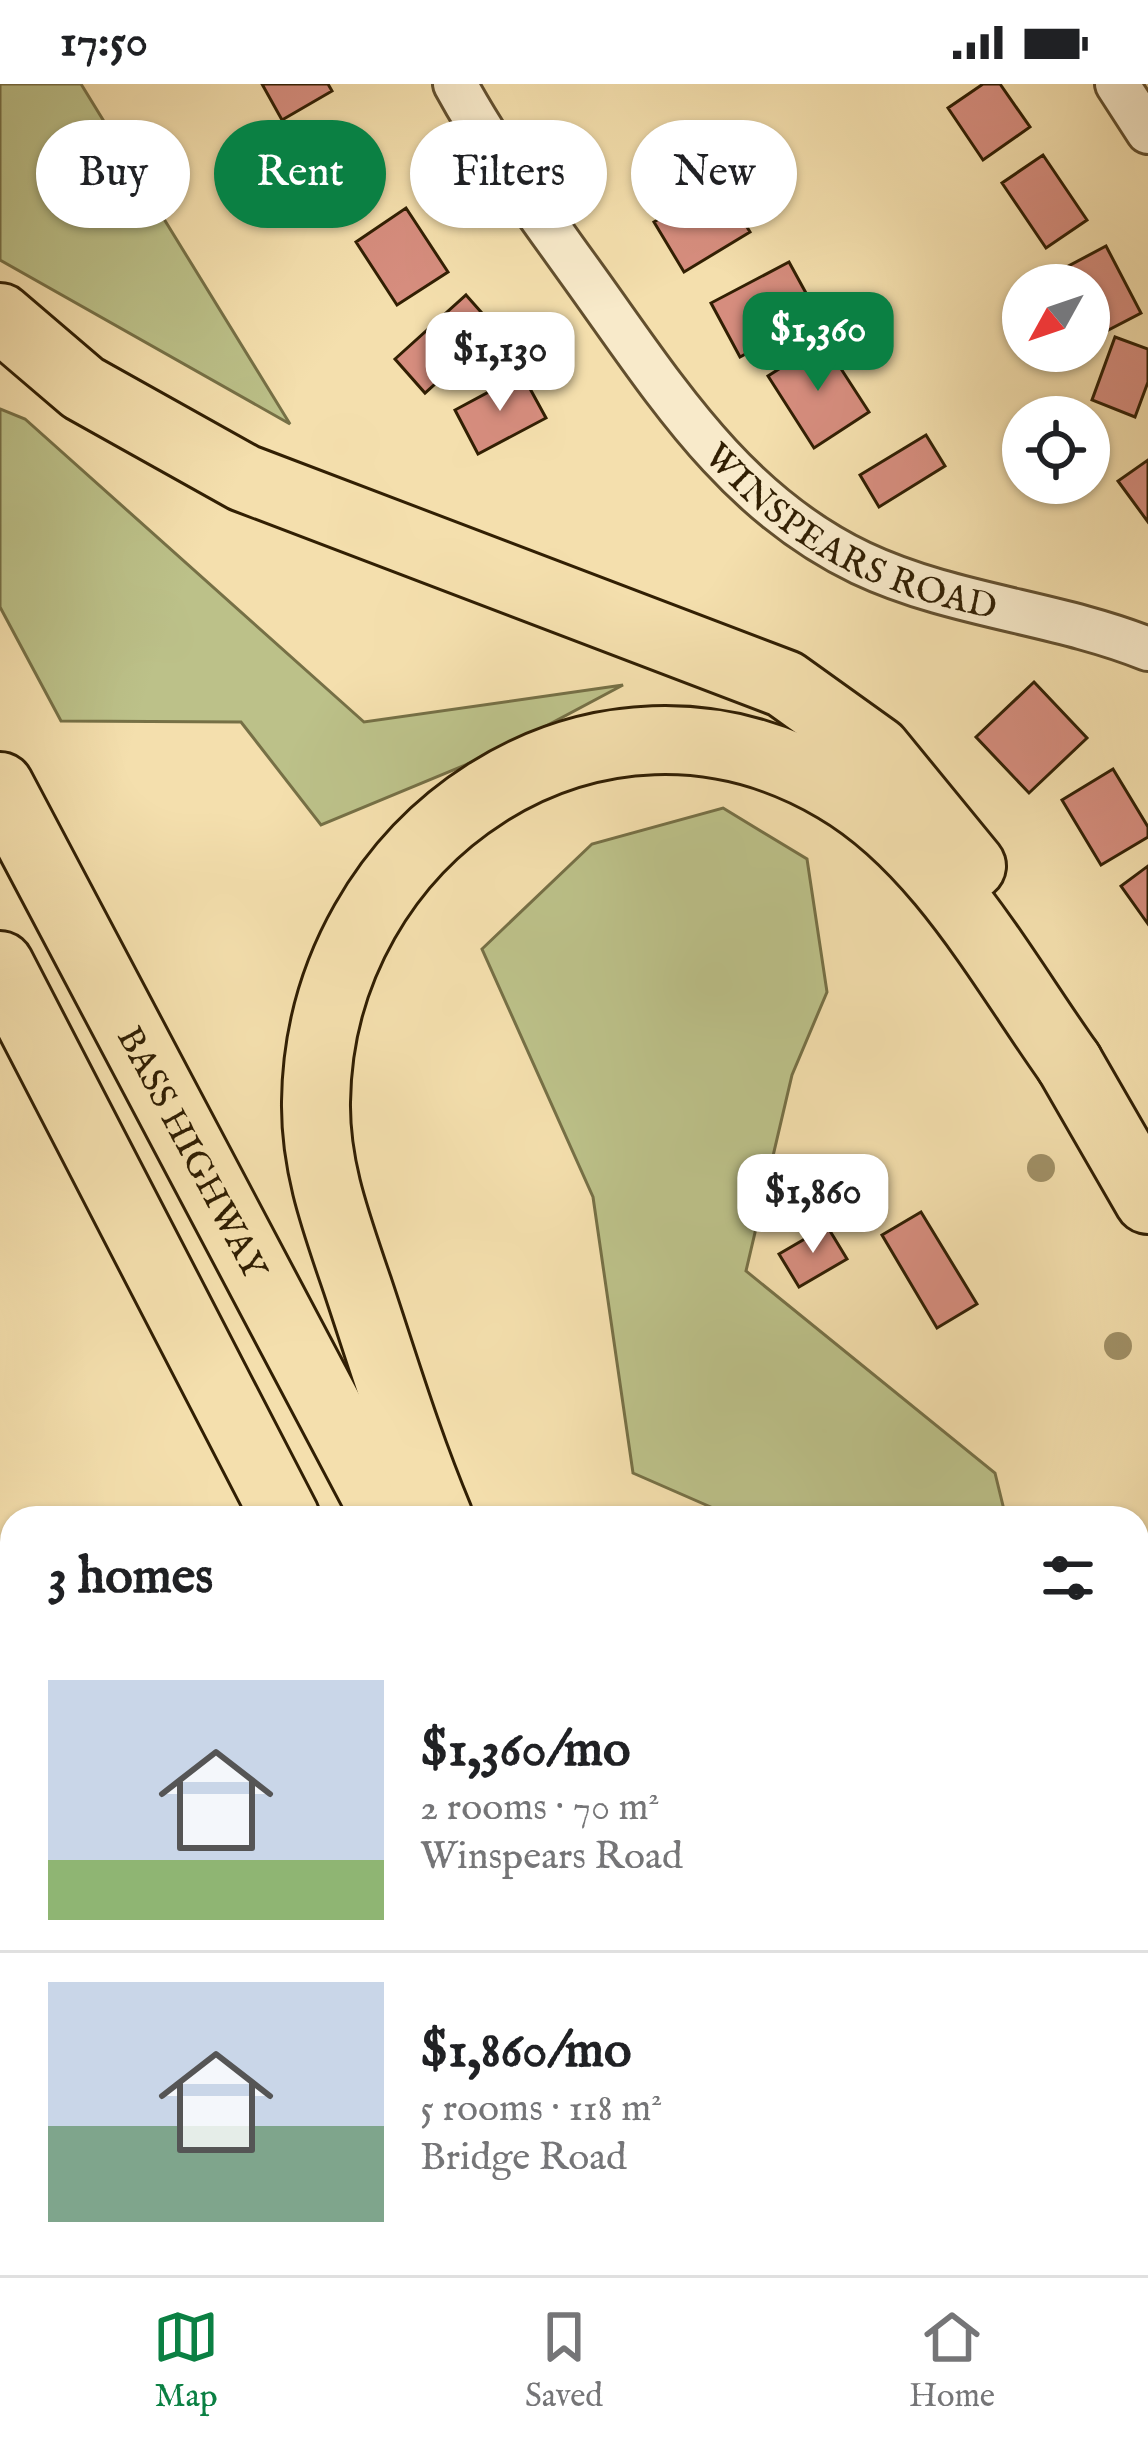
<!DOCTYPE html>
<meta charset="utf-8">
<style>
:root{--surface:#fff;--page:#f2f2f2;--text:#202124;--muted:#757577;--line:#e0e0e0;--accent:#0b8043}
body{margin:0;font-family:"IM FELL English",serif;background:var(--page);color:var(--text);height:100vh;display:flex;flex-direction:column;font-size:45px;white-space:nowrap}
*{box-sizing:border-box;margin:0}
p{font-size:39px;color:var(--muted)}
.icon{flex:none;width:66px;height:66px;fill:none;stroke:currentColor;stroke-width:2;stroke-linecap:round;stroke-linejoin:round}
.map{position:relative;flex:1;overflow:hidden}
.sheet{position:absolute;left:0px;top:1422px;width:1149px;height:771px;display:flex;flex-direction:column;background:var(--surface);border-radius:36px 36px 0 0;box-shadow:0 3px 9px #0004}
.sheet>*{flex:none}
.guide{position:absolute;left:36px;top:36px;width:1077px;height:108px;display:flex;gap:24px}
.needle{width:78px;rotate:230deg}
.fabs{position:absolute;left:1002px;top:180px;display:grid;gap:24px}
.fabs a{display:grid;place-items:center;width:108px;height:108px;border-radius:50%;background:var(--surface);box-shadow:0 3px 9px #0004;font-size:60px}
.price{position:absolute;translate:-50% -102px;padding:0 27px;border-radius:24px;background:#fff;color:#222;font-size:39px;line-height:78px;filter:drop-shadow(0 3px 6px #0008)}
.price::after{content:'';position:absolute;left:50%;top:72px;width:36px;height:27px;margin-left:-18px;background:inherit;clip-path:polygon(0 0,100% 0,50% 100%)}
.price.on{background:var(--accent);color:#fff}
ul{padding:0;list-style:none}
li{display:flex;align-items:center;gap:36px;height:300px;padding:0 48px}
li+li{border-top:3px solid var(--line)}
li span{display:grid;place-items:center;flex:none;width:336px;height:240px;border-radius:0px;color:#555}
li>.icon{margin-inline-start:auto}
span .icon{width:144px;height:144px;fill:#fffc;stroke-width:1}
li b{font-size:51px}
h2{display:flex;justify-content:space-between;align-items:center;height:144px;padding:0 48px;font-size:51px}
.pill{padding:0 42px;border-radius:54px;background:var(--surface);box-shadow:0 3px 9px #0004;font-size:42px;line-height:108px}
.pill.on{background:var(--accent);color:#fff}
.status{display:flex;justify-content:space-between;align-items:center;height:84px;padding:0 60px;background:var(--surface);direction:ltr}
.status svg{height:33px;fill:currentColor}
.tabs{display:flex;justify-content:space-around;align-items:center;height:168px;border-top:3px solid var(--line);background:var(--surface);font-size:33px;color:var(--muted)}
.tabs a{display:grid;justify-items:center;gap:6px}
.tabs .on{color:var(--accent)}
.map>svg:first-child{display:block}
.green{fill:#bcc189;stroke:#767046;stroke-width:3}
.building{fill:#d68d7e;stroke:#311f03;stroke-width:3}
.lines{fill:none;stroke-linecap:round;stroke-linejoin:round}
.service-casing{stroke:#624f2e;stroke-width:27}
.minor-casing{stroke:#624f2e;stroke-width:48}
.trunk-casing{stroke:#311f03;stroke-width:72}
.motorway-casing{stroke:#311f03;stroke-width:72}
.path{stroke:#311f03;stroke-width:6;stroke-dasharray:3 6;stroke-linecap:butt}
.service{stroke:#f8eaca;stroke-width:21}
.minor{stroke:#f8eaca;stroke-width:42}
.trunk{stroke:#f4dfad;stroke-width:66}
.motorway{stroke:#f4dfad;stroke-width:66}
.tree{fill:#a09066}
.labels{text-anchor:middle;stroke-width:10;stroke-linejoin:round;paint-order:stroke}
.street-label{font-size:36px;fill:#311f03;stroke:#f8eaca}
</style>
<div class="status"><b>17:50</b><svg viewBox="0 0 49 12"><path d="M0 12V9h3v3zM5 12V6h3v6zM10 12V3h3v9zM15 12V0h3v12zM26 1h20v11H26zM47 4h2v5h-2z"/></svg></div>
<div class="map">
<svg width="1148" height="2191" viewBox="0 0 1148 2191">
<rect width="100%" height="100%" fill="#f4dfad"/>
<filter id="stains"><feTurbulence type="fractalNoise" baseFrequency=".00167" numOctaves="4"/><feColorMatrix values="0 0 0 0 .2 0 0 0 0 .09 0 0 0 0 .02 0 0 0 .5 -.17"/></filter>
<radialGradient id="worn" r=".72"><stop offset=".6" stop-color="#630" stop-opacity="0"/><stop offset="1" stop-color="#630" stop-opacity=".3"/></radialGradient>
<path class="green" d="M0,0H81L290,340L0,176Z
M0,325L25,335L364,638L623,601L499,667L321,741L241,638L61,637L0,523Z
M723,724L807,775L827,908L792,991L746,1187L995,1389L1006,1434H736L633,1389L593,1113L482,865L592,760Z"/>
<path class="building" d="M262,0H328L332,7L282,36Z
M983,0H1000L1030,43L983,76L948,24Z
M1043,71L1087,136L1046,164L1002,99Z
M720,98L750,148L684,188L654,138Z
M406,124L448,188L397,221L356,158Z
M1106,162L1141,229L1095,253L1089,240V201H1068L1061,186Z
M789,178L818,231L740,273L711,219Z
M466,211L496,245L425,309L395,275Z
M1115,253L1148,265V298L1135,333L1092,316Z
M823,257L869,328L814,364L768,292Z
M522,290L546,334L478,370L455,326Z
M926,351L945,382L879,423L860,391Z
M1148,376V438L1118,397Z
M1034,598L1087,654L1029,709L976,653Z
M1113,685L1148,743V753L1101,781L1062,716Z
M1148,782V840L1121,802Z
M921,1128L977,1220L937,1244L882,1151Z
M827,1142L847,1175L799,1203L779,1170Z
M189,2181H297L280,2191H172Z"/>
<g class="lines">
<g class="service-casing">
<path id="service" d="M452,2181L457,2191"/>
</g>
<g class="minor-casing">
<g id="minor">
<path id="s1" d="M455,0C492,68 541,133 586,196C665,306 735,419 861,479C952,522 1056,528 1148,565"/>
<path d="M1117,0L1148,48"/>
<path d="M0,1985L12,1978"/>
</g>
</g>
<g class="trunk-casing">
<path id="trunk" d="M1069,979L1148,1116
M1137,1905L1148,1891
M854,2191L868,2181"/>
</g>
<g class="motorway-casing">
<g id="motorway">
<path d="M0,233L83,304L244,394L785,600L877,666L972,782"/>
<path id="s2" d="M0,702L387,1434"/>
<path d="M0,881L286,1434"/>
<path d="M439,1434C407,1358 384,1281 358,1203C337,1141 315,1084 316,1018C319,753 596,563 835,704C938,764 1002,885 1069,979"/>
<path d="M0,1554L12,1552"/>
<path d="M633,2181L640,2191"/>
<path d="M791,2181L797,2191"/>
</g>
</g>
<path class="path" d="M1137,1984L1148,1974
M930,2181L934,2191"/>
<use href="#service" class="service"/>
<use href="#minor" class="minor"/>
<use href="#trunk" class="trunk"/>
<use href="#motorway" class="motorway"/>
</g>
<g class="tree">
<circle cx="1041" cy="1084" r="14"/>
<circle cx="1118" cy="1262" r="14"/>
</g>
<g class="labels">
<g class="street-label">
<text dy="13" stroke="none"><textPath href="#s1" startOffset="612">WINSPEARS ROAD</textPath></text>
<text dy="13" stroke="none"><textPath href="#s2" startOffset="414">BASS HIGHWAY</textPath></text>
</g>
</g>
<rect width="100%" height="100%" filter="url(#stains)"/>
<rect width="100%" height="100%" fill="url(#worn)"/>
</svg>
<div class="fabs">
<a><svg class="needle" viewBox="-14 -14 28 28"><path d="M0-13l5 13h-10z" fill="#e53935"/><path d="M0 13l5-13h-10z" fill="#757577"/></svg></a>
<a><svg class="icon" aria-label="locate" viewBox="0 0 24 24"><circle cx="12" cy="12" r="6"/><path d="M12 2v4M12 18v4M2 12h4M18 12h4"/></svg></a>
</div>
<b class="price on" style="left:818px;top:310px">$1,360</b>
<b class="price" style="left:500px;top:330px">$1,130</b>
<b class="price" style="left:813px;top:1172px">$1,860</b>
<div class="guide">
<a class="pill">Buy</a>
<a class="pill on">Rent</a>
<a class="pill">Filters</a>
<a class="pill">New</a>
</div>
<section class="sheet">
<h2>3 homes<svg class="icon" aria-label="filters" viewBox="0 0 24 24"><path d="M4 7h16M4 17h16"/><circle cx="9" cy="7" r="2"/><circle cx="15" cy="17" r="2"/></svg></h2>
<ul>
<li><span style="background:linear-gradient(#c9d6e8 75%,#8fb573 0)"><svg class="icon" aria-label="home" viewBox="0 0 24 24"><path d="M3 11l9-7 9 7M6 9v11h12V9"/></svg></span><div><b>$1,360/mo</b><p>2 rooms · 70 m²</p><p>Winspears Road</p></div></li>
<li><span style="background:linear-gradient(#c9d6e8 60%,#7fa58c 0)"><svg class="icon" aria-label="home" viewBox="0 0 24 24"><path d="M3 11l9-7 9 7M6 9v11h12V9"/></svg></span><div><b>$1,860/mo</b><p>5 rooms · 118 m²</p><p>Bridge Road</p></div></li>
</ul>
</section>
</div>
<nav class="tabs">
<a class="on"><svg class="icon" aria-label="map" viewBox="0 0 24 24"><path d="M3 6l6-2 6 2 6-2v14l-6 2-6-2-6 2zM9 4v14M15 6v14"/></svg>Map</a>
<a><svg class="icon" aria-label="saved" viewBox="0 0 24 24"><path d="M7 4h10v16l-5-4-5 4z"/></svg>Saved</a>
<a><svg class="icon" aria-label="home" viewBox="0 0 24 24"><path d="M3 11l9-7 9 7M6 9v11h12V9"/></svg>Home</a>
</nav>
